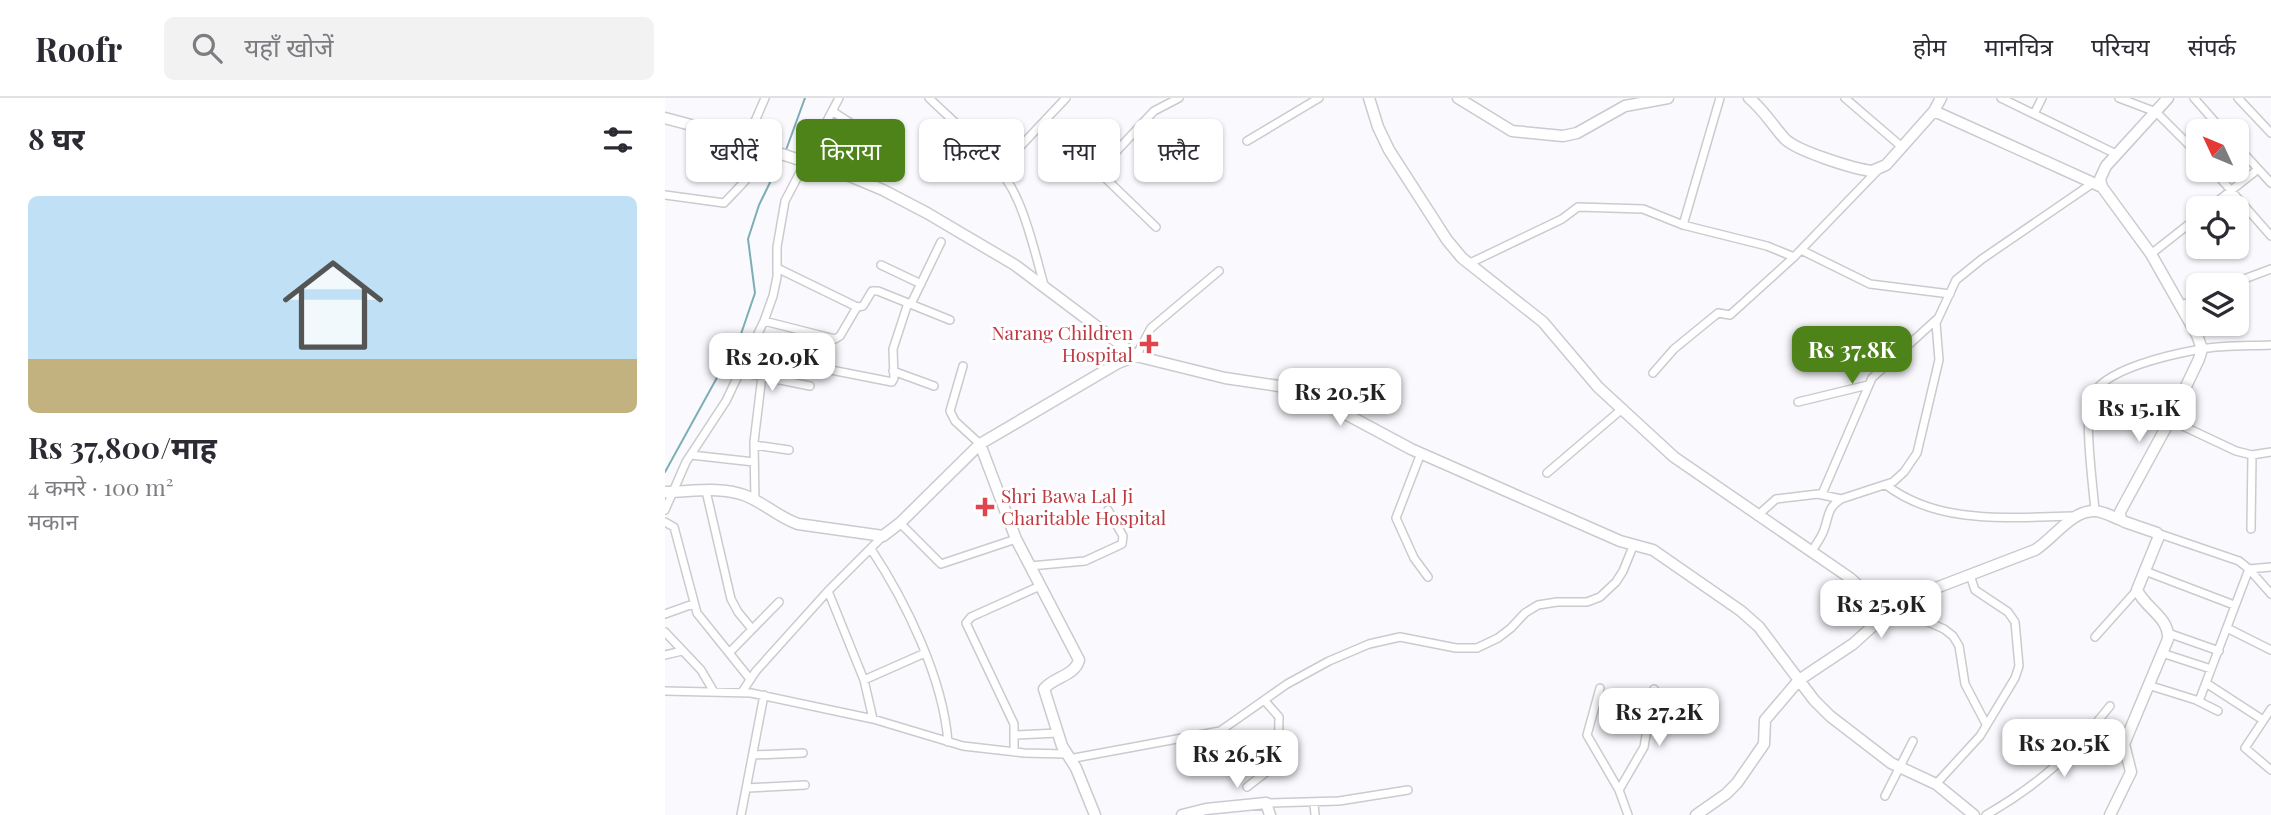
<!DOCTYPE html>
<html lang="hi">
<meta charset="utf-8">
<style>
:root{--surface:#fff;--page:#f2f2f3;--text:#2b2b33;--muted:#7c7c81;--line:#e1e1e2;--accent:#4e831a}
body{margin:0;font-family:"Playfair Display","Noto Sans Devanagari",serif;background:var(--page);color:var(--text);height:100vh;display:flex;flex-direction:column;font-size:26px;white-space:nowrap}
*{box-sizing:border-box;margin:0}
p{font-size:23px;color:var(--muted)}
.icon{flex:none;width:38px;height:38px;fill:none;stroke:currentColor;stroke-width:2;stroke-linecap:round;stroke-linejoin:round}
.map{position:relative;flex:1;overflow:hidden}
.details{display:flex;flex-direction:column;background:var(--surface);width:665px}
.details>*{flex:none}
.banner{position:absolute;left:21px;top:21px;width:665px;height:63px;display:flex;gap:14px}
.needle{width:46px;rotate:314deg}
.controls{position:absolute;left:1521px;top:21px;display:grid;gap:14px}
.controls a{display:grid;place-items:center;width:63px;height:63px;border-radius:10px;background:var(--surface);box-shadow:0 2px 5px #0004;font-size:35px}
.price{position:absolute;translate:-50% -60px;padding:0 16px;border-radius:14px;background:#fff;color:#222;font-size:23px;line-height:46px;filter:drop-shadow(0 2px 4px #0008)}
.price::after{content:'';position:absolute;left:50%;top:42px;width:21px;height:16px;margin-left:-10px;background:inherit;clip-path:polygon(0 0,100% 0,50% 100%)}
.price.selected{background:var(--accent);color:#fff}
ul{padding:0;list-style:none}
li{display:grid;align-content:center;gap:14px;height:371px;padding:0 28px}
li span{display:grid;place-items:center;height:217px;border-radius:10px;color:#555}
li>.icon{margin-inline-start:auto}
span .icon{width:126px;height:126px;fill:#fffc;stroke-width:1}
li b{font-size:30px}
h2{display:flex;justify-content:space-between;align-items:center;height:84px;padding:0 28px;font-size:30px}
.pill{padding:0 24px;border-radius:10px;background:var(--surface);box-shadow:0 2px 5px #0004;font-size:24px;line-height:63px}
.pill.selected{background:var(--accent);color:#fff}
header{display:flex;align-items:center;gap:42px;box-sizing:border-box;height:98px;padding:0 35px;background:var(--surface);border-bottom:2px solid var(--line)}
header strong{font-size:33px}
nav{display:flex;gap:38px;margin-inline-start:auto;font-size:24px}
.search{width:490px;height:63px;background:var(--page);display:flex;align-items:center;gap:18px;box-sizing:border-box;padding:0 24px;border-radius:10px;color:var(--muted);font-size:26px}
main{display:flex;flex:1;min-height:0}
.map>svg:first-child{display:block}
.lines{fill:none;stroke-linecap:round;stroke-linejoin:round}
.stream{stroke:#7caeb4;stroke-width:2}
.street-casing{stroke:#cbcbcf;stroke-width:10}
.secondary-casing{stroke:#cbcbcf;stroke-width:13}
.street{stroke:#fff;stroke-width:7}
.secondary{stroke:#fff;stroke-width:10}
.health-dot{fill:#e0444e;stroke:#fff;stroke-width:2.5}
.labels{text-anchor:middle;stroke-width:6;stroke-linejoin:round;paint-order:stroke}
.health-label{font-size:19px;fill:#be3a42;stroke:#fff;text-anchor:end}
</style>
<header>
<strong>Roofr</strong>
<div class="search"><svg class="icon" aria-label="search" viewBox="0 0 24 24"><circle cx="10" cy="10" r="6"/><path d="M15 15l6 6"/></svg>यहाँ खोजें</div>
<nav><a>होम</a><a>मानचित्र</a><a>परिचय</a><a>संपर्क</a></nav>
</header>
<main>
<section class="details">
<h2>8 घर<svg class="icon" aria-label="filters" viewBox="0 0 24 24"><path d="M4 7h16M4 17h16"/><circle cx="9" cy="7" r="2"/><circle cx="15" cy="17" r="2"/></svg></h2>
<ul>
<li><span style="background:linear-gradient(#bfe0f5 75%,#c2b280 0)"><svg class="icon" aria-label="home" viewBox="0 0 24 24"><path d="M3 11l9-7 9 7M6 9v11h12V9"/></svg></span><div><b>Rs 37,800/माह</b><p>4 कमरे · 100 m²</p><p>मकान</p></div></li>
</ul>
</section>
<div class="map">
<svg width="1606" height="717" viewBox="0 0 1606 717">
<rect width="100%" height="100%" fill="#f9f9fe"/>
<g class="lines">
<path class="stream" d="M121,52L140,0
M0,374L76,236L90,195L83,141L94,107L117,60"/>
<g class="street-casing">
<path id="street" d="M264,0C295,30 336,62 353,103C365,130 371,159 379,187
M1180,0L1237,49
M1336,0L1451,56
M1454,0L1491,14L1533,56
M1529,0L1558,33
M1573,0L1606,35
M167,13L210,41
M1369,16L1377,0
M373,30L433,73L491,129
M582,43L654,0
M81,44L100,0
M1572,48L1606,85
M334,71L401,0
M1548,72L1606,138
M433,73L489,13L514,0
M0,97L59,105C74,89 94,72 98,50
M1544,110L1592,72
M1018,127L1055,0
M1136,152L1205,186L1285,196
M1486,156L1533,119
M803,166L897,121L913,109L978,111L1018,127L1102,148L1129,159
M216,167L256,186
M112,170L192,209L198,208L207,193H213L285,222
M1563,187L1606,171
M246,206L276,144
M1515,208L1533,200
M99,223L170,241L175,238L192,209
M157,238L161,271L227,284L229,280L228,251L243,205
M471,258L486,230L554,173
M298,268L285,313L290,323L315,346
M228,273L269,288
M75,274L145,288
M988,275L1009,251L1053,215L1065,217L1129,159L1213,72
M1133,304L1203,287
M1505,322L1571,353L1587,357L1606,354
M89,347L124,352
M756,355L731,420L749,460L763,479
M26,357L89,364
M882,375L957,311
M1221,387C1275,428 1346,419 1410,418
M41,393L66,501L73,514L87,531
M1157,396L1207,280L1272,221
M90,403L89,344L97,278
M0,412L21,364L61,303L99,223L108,198L112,179V149L120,103L174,0
M1430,413C1428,387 1419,323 1426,300C1436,271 1508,256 1536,251C1558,247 1583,248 1606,247
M1092,418L1111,401L1153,396L1176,401
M0,424L9,429L32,515L85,581
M235,425L276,466L351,441
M1586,431L1587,357
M1492,435L1574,463L1584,471L1606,496
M206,451C241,504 278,580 283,644
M1146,454C1151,447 1156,440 1159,432C1164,418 1162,410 1176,401L1228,384L1239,374L1252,355L1274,262L1271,225L1291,182L1317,161L1428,85
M365,468L420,463L457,446L458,438L443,412
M1480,473L1569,507
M163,493L199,582L208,621
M1229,509L1279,531L1288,538L1294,548L1300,586L1321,626
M0,516L28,506
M1562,530L1606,552
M0,534L36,572L49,594
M1503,535L1554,553
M1430,539L1472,492
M64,555L114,504
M1497,555L1546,571
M0,557L17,553
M199,582L260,555
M1541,585L1598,622
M1483,587L1531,602L1553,613
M935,590L922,637L954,692L963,717
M0,593L86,595L208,621L298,648L359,655L401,656
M77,594L91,573L163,493L218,438
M1534,603L1584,471L1606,469
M1606,611L1580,650L1606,672
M351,637L393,635
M349,654V626L301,525L306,519L375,488
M88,657L138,655
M404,661L555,633L622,586L664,563L704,546L735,539L791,550H812L833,540L846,530L860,515L873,507L892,504H922L935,499L951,484L958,473L969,446
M1271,686L1315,638L1350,580L1354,568L1350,524L1343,514L1310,492L1305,477
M582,689L613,665L614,619L600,603
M82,690L140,687
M954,692L979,649L989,591
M1220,698L1248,643
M601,705L674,703L743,692
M649,705L650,717
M76,717L99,597
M1321,717C1375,686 1406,657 1445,608"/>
</g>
<g class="secondary-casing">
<path id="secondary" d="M704,0L713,29L724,52L782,142L797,160L878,224L933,289L1009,359L1185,480L1222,514
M793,0L847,33L898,38L912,35L960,8L1003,0
M1084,0C1098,11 1108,28 1120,41C1132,53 1189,71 1207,73L1221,67L1269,13
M1276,0L1269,13L1437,89
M0,20L82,42L98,50L187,79L218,92L262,115L350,167L471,258
M315,346L351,441L414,562C410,578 388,579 379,591L397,648L411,670L430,717
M0,394C25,394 55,388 79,397C98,404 113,419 133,426L218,438L235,425L315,346L453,265L471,258L560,280L634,291L746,351L955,443L988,452L1076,513L1094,529L1149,602L1165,618L1226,665L1271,686L1309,717
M517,717L541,711L601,705L605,717
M1031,717L1061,696L1072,685L1099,646L1100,622L1134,582L1188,546L1229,509L1250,498L1370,452C1389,440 1406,413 1429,413C1438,413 1448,419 1456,422
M1445,717L1466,674L1459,646L1503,541C1505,520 1480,510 1472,492L1494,438L1492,435L1460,424L1456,422L1455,414L1505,322L1534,261L1537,251L1532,237L1486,156L1437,89L1435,81L1441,68L1503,0"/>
</g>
<use href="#street" class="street"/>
<use href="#secondary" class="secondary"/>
</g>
<g class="health-dot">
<path d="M480.5 235.5h7v7h7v7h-7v7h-7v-7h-7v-7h7z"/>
<path d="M316.5 398.5h7v7h7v7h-7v7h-7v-7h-7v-7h7z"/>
</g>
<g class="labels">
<g class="health-label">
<text x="468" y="242">Narang Children<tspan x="468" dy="22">Hospital</tspan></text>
<text x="336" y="405" text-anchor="start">Shri Bawa Lal Ji<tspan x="336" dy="22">Charitable Hospital</tspan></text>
</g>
</g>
</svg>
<div class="controls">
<a><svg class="needle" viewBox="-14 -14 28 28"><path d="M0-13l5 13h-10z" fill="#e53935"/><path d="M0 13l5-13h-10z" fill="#7c7c81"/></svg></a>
<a><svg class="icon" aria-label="locate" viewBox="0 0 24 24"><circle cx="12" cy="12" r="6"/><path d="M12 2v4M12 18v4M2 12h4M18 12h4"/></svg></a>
<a><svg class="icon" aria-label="layers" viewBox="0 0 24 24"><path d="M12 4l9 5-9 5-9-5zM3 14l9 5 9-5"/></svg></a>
</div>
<b class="price selected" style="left:1187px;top:288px">Rs 37.8K</b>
<b class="price" style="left:107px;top:295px">Rs 20.9K</b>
<b class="price" style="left:675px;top:330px">Rs 20.5K</b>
<b class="price" style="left:1474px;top:346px">Rs 15.1K</b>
<b class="price" style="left:1216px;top:542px">Rs 25.9K</b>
<b class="price" style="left:994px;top:650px">Rs 27.2K</b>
<b class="price" style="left:1399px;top:681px">Rs 20.5K</b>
<b class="price" style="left:572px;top:692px">Rs 26.5K</b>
<div class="banner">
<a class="pill">खरीदें</a>
<a class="pill selected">किराया</a>
<a class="pill">फ़िल्टर</a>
<a class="pill">नया</a>
<a class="pill">फ़्लैट</a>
</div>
</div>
</main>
